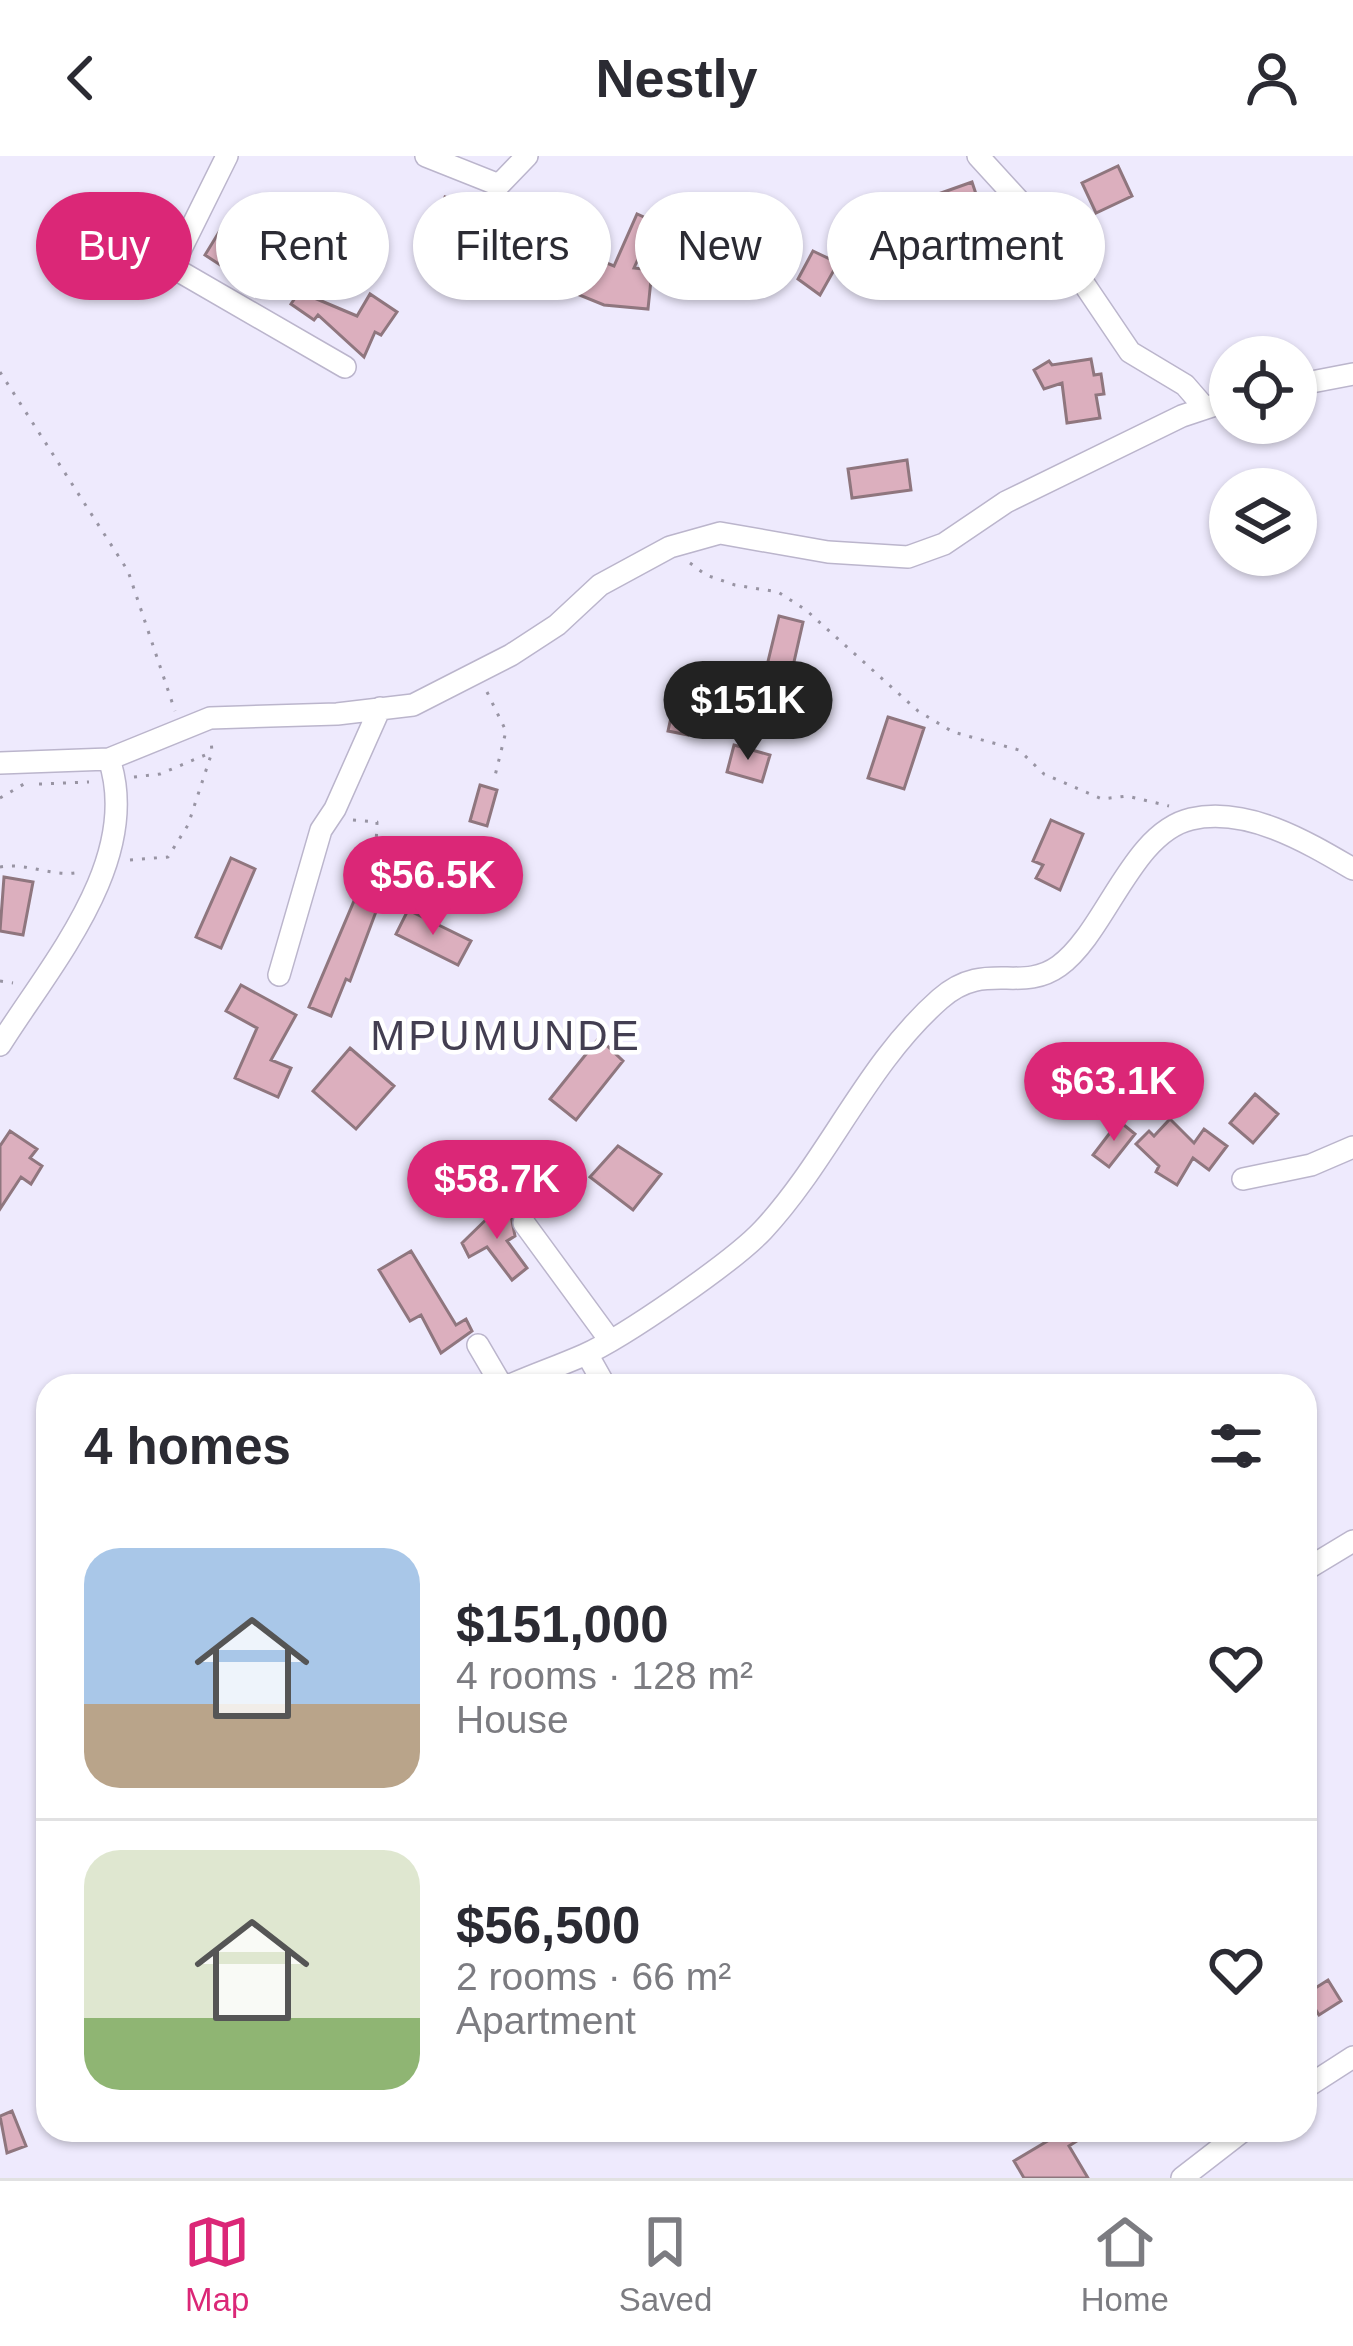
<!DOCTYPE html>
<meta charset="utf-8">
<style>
:root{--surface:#fff;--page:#f7f7f7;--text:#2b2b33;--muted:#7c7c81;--line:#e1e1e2;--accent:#db2777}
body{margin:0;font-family:Arial,sans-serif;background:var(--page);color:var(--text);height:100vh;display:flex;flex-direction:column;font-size:45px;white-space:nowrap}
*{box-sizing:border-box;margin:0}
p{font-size:39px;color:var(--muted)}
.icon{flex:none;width:66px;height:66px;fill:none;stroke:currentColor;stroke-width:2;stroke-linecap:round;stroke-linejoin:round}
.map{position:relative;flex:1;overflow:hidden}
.details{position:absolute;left:36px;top:1218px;width:1281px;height:768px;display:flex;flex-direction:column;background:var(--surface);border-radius:36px;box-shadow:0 3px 9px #0004}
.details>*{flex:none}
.banner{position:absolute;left:36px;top:36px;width:1281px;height:108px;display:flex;gap:24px}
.tools{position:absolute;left:1209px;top:180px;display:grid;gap:24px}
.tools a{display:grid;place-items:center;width:108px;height:108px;border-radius:50%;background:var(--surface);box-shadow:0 3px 9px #0004;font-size:60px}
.price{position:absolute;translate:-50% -102px;padding:0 27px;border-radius:42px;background:var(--accent);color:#fff;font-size:39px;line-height:78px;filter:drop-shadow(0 3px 6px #0008)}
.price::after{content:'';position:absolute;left:50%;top:72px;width:36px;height:27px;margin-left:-18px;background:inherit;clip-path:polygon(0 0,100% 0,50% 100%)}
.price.active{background:#222;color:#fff}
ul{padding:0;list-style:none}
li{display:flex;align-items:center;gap:36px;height:300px;padding:0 48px}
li+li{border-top:3px solid var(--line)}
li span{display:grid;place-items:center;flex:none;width:336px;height:240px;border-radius:36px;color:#555}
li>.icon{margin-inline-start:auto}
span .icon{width:144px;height:144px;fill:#fffc;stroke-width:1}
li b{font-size:51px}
h2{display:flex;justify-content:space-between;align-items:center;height:144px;padding:0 48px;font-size:51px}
.tag{padding:0 42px;border-radius:54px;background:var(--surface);box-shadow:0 3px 9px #0004;font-size:42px;line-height:108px}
.tag.active{background:var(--accent);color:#fff}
header{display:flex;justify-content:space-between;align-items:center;height:156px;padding:0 48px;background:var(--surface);font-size:54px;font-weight:800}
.dock{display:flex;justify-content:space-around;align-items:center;height:168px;border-top:3px solid var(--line);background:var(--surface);font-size:33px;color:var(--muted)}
.dock a{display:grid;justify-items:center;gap:6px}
.dock .active{color:var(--accent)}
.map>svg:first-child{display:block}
.building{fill:#dcafbe;stroke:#8f767e;stroke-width:3}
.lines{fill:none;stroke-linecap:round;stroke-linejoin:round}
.minor-casing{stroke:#bbb5cc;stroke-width:24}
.path{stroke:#9894a3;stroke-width:3;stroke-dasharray:3 9;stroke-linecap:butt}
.minor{stroke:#fff;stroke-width:21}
.labels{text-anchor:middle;stroke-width:9;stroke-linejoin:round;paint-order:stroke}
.quarter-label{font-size:42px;letter-spacing:3px;fill:#433e51;stroke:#fff}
</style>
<header><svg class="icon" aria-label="back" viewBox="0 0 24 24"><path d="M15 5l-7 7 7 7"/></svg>Nestly<svg class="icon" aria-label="person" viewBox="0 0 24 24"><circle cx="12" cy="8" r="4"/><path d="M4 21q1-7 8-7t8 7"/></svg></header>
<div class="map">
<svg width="1353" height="2022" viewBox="0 0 1353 2022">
<rect width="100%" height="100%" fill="#eeeafd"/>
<path class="building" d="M1118,10L1132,40L1096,57L1082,27Z
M972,26L980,50L993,47L996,63L953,74L941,37Z
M445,41L614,110L637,58L655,66L634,112L652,114L648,153L604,149L430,78Z
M894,52L909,62L902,74L917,83L905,105L886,95L874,115L838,95L850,71L876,82Z
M724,53L761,66L752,93L715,80Z
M227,63L254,79L231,116L205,99Z
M813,95L838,107L820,139L798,123Z
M293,133L357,160L370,138L397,156L381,179L375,176L364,201L318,159L314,164L291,148L297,139Z
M1091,203L1094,219L1101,218L1104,238L1096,239L1100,262L1067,267L1062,227L1044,233L1034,214L1049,205L1052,209Z
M907,304L911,334L852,342L848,313Z
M779,460L803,466L789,528L764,522Z
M677,534L697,538L688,579L668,575Z
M888,561L924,572L904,633L868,622Z
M734,589L770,599L762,626L727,616Z
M480,629L497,634L487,670L470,665Z
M1051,664L1083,678L1060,734L1036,722L1043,709L1033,705Z
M231,702L255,713L221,792L196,781Z
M4,721L33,726L23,779L0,775Z
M354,745L377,753L350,825L346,823L331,860L309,851Z
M408,754L471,785L458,809L396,778Z
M241,829L296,859L271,904L291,912L278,941L235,922L257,872L226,855Z
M599,882L623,905L576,964L550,943Z
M350,892L394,930L356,973L313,935Z
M1255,938L1278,958L1253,987L1230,967Z
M1170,963L1194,987L1204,973L1227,990L1209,1014L1193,1002L1177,1029L1156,1016L1159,1010L1136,988L1149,975L1154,980Z
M1119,965L1135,978L1109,1011L1093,999Z
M10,975L37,993L30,1002L42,1010L31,1028L21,1021L0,1053V990Z
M618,990L661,1018L633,1054L590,1021Z
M500,1050L511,1060L515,1080L507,1085L527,1112L512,1124L487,1091L469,1101L462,1087Z
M411,1095L456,1169L466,1163L472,1175L441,1197L421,1159L410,1165L379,1114Z
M1328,1824L1341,1845L1319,1859L1306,1838Z
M12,1955L26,1990L7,1997L0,1960Z
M1066,1974H1094L1069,1990L1088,2022H1024L1014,2005Z"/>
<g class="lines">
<g class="minor-casing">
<path id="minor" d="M227,0L172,111L345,211
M426,0L499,29L527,0
M978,0L1053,82L1130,196L1185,229L1205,252
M1296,229L1353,218
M0,607L109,603L210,562L337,558L413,549L511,499L557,469L600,429L670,391L720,377L828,396L908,401L944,388L1006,346L1182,260L1230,244
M279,819L321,674L335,653L380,552
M0,889C50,809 143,704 109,603
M1243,1023L1311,1009L1353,991
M524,1067L609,1183
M478,1189L502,1230
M587,1198L605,1230
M508,1230C533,1219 559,1210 584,1199C624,1181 733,1106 763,1074C829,1003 866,908 940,843C985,803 1020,838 1059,810C1106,776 1131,677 1191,663C1247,650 1307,686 1353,713
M1305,1414L1353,1385
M1305,1932L1353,1901
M1182,2022L1244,1974"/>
</g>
<path class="path" d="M0,216L128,415L175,555
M690,407L706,419L735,429L778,436L806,454L918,555L953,576L1019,594L1044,618L1102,643L1127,640L1169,650
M487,536L506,575L494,624
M134,621L160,618L210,597
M39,628L89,626
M0,642L24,628
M353,664L377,666L374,741
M130,704L168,701L188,669L212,596L211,584
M0,711C28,706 53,722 80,716
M0,825L13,827"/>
<use href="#minor" class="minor"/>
</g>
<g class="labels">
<g class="quarter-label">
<text x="506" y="894">MPUMUNDE</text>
</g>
</g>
</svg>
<div class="tools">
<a><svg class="icon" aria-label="locate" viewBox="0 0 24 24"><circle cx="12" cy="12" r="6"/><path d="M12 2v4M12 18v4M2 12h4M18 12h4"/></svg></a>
<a><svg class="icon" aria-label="layers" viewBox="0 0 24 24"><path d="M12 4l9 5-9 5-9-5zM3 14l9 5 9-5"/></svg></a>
</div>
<b class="price active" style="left:748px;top:607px">$151K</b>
<b class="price" style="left:433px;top:782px">$56.5K</b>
<b class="price" style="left:1114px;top:988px">$63.1K</b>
<b class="price" style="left:497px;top:1086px">$58.7K</b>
<div class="banner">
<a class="tag active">Buy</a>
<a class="tag">Rent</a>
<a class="tag">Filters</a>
<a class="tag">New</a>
<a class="tag">Apartment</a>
</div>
<section class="details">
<h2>4 homes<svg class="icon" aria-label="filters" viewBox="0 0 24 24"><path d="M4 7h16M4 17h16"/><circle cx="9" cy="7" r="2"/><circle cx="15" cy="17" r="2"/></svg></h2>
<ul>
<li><span style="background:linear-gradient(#a9c7e8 65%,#b9a48a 0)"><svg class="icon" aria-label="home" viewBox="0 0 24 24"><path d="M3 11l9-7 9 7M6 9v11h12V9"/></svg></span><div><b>$151,000</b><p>4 rooms · 128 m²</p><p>House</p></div><svg class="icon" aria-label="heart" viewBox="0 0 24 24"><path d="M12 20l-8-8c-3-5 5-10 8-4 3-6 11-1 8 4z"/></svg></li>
<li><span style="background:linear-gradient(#dfe7d0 70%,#8fb573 0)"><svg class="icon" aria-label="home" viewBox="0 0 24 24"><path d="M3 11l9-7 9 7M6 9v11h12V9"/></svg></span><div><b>$56,500</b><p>2 rooms · 66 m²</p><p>Apartment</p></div><svg class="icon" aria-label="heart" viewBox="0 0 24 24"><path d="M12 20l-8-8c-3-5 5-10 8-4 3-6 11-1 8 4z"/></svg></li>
</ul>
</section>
</div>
<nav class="dock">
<a class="active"><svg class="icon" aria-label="map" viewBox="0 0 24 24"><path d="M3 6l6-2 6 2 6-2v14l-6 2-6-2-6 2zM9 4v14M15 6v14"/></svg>Map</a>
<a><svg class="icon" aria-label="saved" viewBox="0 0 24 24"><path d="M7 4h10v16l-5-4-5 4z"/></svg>Saved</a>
<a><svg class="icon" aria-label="home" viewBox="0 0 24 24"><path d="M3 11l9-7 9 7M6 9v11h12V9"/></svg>Home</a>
</nav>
